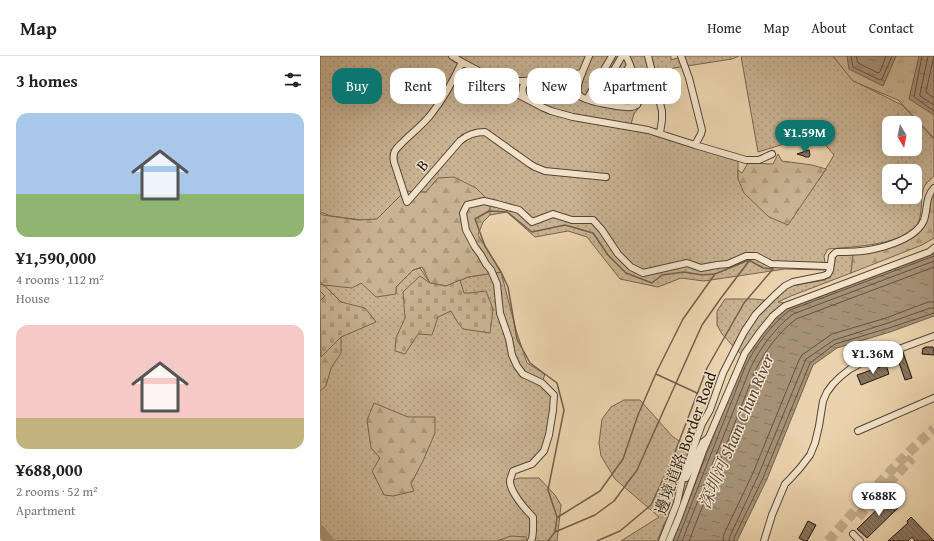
<!DOCTYPE html>
<meta charset="utf-8">
<style>
:root{--surface:#fff;--page:#f6f6f6;--text:#222;--muted:#767676;--line:#e0e0e0;--accent:#0f766e}
body{margin:0;font-family:"Gentium Book Plus","Noto Serif SC",serif;background:var(--page);color:var(--text);height:100vh;display:flex;flex-direction:column;font-size:15px;white-space:nowrap}
*{box-sizing:border-box;margin:0}
p{font-size:13px;color:var(--muted)}
.icon{flex:none;width:22px;height:22px;fill:none;stroke:currentColor;stroke-width:2;stroke-linecap:round;stroke-linejoin:round}
.map{position:relative;flex:1;overflow:hidden}
.details{display:flex;flex-direction:column;background:var(--surface);width:320px}
.details>*{flex:none}
.hud{position:absolute;left:12px;top:12px;width:380px;height:36px;display:flex;gap:8px}
.needle{width:26px;rotate:170deg}
.tools{position:absolute;left:562px;top:60px;display:grid;gap:8px}
.tools a{display:grid;place-items:center;width:40px;height:40px;border-radius:8px;background:var(--surface);box-shadow:0 4px 16px #0002;font-size:20px}
.price{position:absolute;translate:-50% -34px;padding:0 9px;border-radius:14px;background:#fff;color:#222;font-size:13px;line-height:26px;filter:drop-shadow(0 1px 2px #0008)}
.price::after{content:'';position:absolute;left:50%;top:24px;width:12px;height:9px;margin-left:-6px;background:inherit;clip-path:polygon(0 0,100% 0,50% 100%)}
.price.selected{background:var(--accent);color:#fff}
ul{padding:0;list-style:none}
li{display:grid;align-content:center;gap:8px;height:212px;padding:0 16px}
li span{display:grid;place-items:center;height:124px;border-radius:12px;color:#555}
li>.icon{margin-inline-start:auto}
span .icon{width:72px;height:72px;fill:#fffc;stroke-width:1}
li b{font-size:17px}
h2{display:flex;justify-content:space-between;align-items:center;height:48px;padding:0 16px;font-size:17px}
.tag{padding:0 14px;border-radius:12px;background:var(--surface);box-shadow:0 4px 16px #0002;font-size:14px;line-height:36px}
.tag.selected{background:var(--accent);color:#fff}
header{display:flex;align-items:center;gap:24px;box-sizing:border-box;height:56px;padding:0 20px;background:var(--surface);border-bottom:1px solid var(--line)}
header strong{font-size:19px}
nav{display:flex;gap:22px;margin-inline-start:auto;font-size:14px}
main{display:flex;flex:1;min-height:0}
.map>svg:first-child{display:block}
.grass{fill:url(#grass-dots);stroke:#766350;fill-rule:evenodd}
.forest{fill:url(#forest-firs);stroke:#766350}
.cemetery{fill:url(#cemetery-stones);stroke:#766350}
.park{fill:url(#park-tufts);stroke:#766350}
.water{fill:url(#water-ripples);stroke:#725f4c}
.lines{fill:none;stroke-linecap:round;stroke-linejoin:round}
.shore{stroke:#645242;stroke-width:1}
.stream{stroke:#725f4c;stroke-width:1.5}
.river{stroke:#a69176;stroke-width:10}
.building{fill:url(#building-back-hatch);stroke:#23140e}
.highway-tunnel{stroke:#c2ac8c;stroke-width:10;stroke-dasharray:10 5;stroke-linecap:butt}
.minor-casing{stroke:#554436;stroke-width:8}
.minor{stroke:#f1e2c9;stroke-width:6}
.labels{text-anchor:middle;stroke-width:3;stroke-linejoin:round;paint-order:stroke}
.street-label{font-size:16px;fill:#23140e;stroke:#f1e2c9}
.water-label{font-size:17px;font-style:italic;fill:#574638;stroke:#f1e2c9}
</style>
<header>
<strong>Map</strong>
<nav><a>Home</a><a>Map</a><a>About</a><a>Contact</a></nav>
</header>
<main>
<section class="details">
<h2>3 homes<svg class="icon" aria-label="filters" viewBox="0 0 24 24"><path d="M4 7h16M4 17h16"/><circle cx="9" cy="7" r="2"/><circle cx="15" cy="17" r="2"/></svg></h2>
<ul>
<li><span style="background:linear-gradient(#a9c7e8 65%,#8fb573 0)"><svg class="icon" aria-label="home" viewBox="0 0 24 24"><path d="M3 11l9-7 9 7M6 9v11h12V9"/></svg></span><div><b>¥1,590,000</b><p>4 rooms · 112 m²</p><p>House</p></div></li>
<li><span style="background:linear-gradient(#f6c9c9 75%,#c2b280 0)"><svg class="icon" aria-label="home" viewBox="0 0 24 24"><path d="M3 11l9-7 9 7M6 9v11h12V9"/></svg></span><div><b>¥688,000</b><p>2 rooms · 52 m²</p><p>Apartment</p></div></li>
</ul>
</section>
<div class="map">
<svg width="614" height="485" viewBox="0 0 614 485">
<defs>
<pattern id="grass-dots" width="8" height="8" patternUnits="userSpaceOnUse"><rect width="8" height="8" fill="#c8b291"/><path d="M2 2h.1M6 6h.1" fill="none" stroke="#ac987c" stroke-width="1.8" stroke-linecap="round"/></pattern>
<pattern id="forest-firs" width="22" height="20" patternUnits="userSpaceOnUse"><rect width="22" height="20" fill="#c8b291"/><path d="M5 1l3.5 6h-7zM16 11l3.5 6h-7z" fill="#ac987c"/></pattern>
<pattern id="cemetery-stones" width="16" height="16" patternUnits="userSpaceOnUse"><rect width="16" height="16" fill="#c8b291"/><path d="M2 7V4a2 2 0 0 1 4 0v3zM10 15v-3a2 2 0 0 1 4 0v3z" fill="#ac987c"/></pattern>
<pattern id="park-tufts" width="24" height="20" patternUnits="userSpaceOnUse"><rect width="24" height="20" fill="#c8b291"/><path d="M3 7l-1-3M5 7V3M7 7l1-3M15 17l-1-3M17 17v-4M19 17l1-3" fill="none" stroke="#ac987c"/></pattern>
<pattern id="water-ripples" width="26" height="14" patternUnits="userSpaceOnUse"><rect width="26" height="14" fill="#a69176"/><path d="M2 4q2-2 4 0t4 0M15 11q2-2 4 0t4 0" fill="none" stroke="#87755f"/></pattern>
<pattern id="building-back-hatch" width="6" height="6" patternUnits="userSpaceOnUse"><rect width="6" height="6" fill="#8a7760"/><path d="M-1 5l2 2M0 0l6 6M5-1l2 2" fill="none" stroke="#70604e"/></pattern>
</defs>
<rect width="100%" height="100%" fill="#ead2ac"/>
<filter id="stains"><feTurbulence type="fractalNoise" baseFrequency=".005" numOctaves="4"/><feColorMatrix values="0 0 0 0 .2 0 0 0 0 .09 0 0 0 0 .02 0 0 0 .5 -.17"/></filter>
<radialGradient id="worn" r=".72"><stop offset=".6" stop-color="#630" stop-opacity="0"/><stop offset="1" stop-color="#630" stop-opacity=".3"/></radialGradient>
<path class="grass" d="M0,0H351V4L364,0H419L412,3L354,12L336,18L322,29L321,49L314,58L311,68L340,74L418,103V123L499,124L514,99L496,78L438,96L421,0H513L534,25L582,49L614,83V120C611,123 606,127 604,131C601,138 602,156 599,165C590,189 531,191 508,193L504,200L506,214L465,213L384,225L361,222L338,231L300,223L267,181L248,175L215,181L187,156L170,159L158,134L118,122L106,136L63,163L42,164L11,160L0,156ZM569,67H595V93H569ZM569,115H595V141H569Z
M533,198L531,217L471,240L458,246L473,248L425,302L414,291L402,278L397,269V255L405,243H434L452,245L470,230L505,224L510,221L513,215L516,199Z
M100,212L110,227L126,230L148,221L181,216L196,274L207,307L225,318L222,327L234,339L224,395L209,406L193,415L190,425L199,422H219L235,439L241,449L237,485H8L0,475V328L18,288L0,300V220L45,222L76,238V231L93,214Z
M304,344H320L352,380L384,402H385L356,476L345,466L337,485H301L339,461L295,423L281,400L279,387L282,363L291,351Z"/>
<path class="forest" d="M458,98L462,105L492,109L506,113L468,169L449,161L424,137L418,123V114L422,117L428,107L453,108Z
M134,121L156,132L170,146V159L163,166L158,179L181,216L148,221L127,230L110,227L102,211L93,214L76,231V238L56,241L41,227L32,232L4,229L0,226V157L3,159L38,164L57,163L85,135L106,136L118,122Z
M614,136V182L602,189L531,217L533,198L596,179C600,175 603,171 606,166C610,156 608,145 614,136Z
M21,281V297L11,312L6,330L0,335V290L1,301Z
M54,347L88,361H115V377L103,405L91,428L94,435L73,440L64,439L52,415L60,402L51,392L47,364Z
M191,480L206,481L207,485H177Z"/>
<path class="cemetery" d="M100,220L110,227L126,230L140,224L144,237H149L166,235L173,253L170,277L143,273L138,267L131,255L118,261L112,279L98,278L85,298L75,295L76,282L85,262L83,236Z
M0,228L4,229L21,246L45,252L56,266L21,281L1,301L0,245L5,240L0,235Z"/>
<path class="park" d="M513,0H614V82L578,44L533,25Z"/>
<path class="water" d="M527,0H576L563,30L529,13Z
M599,0H614V59L589,43Z
M614,195V260L570,276L517,292L493,309L447,423L417,485H353L416,322L428,297L450,267L468,250Z"/>
<g class="lines">
<path class="shore" d="M531,0L533,11L560,24L562,23L572,0
M536,0L538,7L558,17L560,16L566,0
M602,0L594,41L614,55
M608,0L600,38V40L614,49
M614,0L606,35L607,37L614,42
M357,485L425,311C436,289 451,269 470,254L614,200
M362,485L430,313C440,292 454,273 473,258L614,205
M369,485L435,315C445,295 458,277 476,263L614,211
M403,485L404,478L433,417L479,304L482,299L512,278L566,262L608,246H614
M409,485L410,480L438,420L486,303L514,284L568,267L610,252H614
M414,485V482L443,422L490,307L515,288L569,272L614,257"/>
<path class="stream" d="M336,318L377,337
M238,461L280,435L303,403L318,359L337,315L363,263L395,218
M235,476L275,459L294,445L317,414L382,269L401,242L429,205
M228,485L235,476L237,461L228,434L244,354L237,327L210,307L197,283L188,231L181,216L165,190L155,163L169,155L187,156L212,176L245,169L273,177L288,199L306,217L332,227L342,219L364,216L382,219L395,218L429,204L443,212L453,213L424,247L387,312L352,404L331,449L300,475L277,485"/>
<path class="river" d="M0,474L9,485"/>
</g>
<path class="building" d="M489,94L490,99L489,101H485L484,100L477,98Z
M605,291H613L614,293V299L602,298L603,292H605Z
M583,296L592,322L585,324L577,301L573,303L572,300Z
M566,309L569,318L541,329L537,319Z
M571,440L580,450L547,482L537,473Z
M591,461L614,485H595L592,481L588,485H568L588,467L587,465Z
M488,465L496,469L487,485H484L479,482Z"/>
<g class="lines">
<path class="highway-tunnel" d="M538,461L592,402
M508,485C542,447 575,407 614,373"/>
<g class="minor-casing">
<path id="minor" d="M132,0L142,6L164,18L197,38L222,51L231,55L253,61L328,74L375,89L426,104H439L452,98
M328,0L342,55V64L340,77
M361,0L369,22L382,74L381,78L375,89
M142,6C134,23 124,42 112,57C104,68 93,76 84,85C76,93 72,95 74,106L87,146L140,85C148,78 155,76 165,76L210,108L215,111L225,115L286,121
M262,17C260,23 255,33 259,39C263,45 302,52 311,51C314,51 314,50 317,49C321,40 311,9 306,0
M174,21L190,25H206L262,17L269,0
M205,42C201,35 202,31 206,25
M267,43L292,0
M276,45L302,0
M286,48L310,9
M298,50L314,23
M538,375L614,342
M366,422L383,386L388,382
M533,478L540,485
M211,485C214,480 213,467 213,461C205,453 189,435 190,424C191,421 192,418 193,415L212,408L224,395L229,379L233,354L234,339L222,327L203,318L197,310L192,299L189,283L180,257L177,228L171,214L166,208L161,199L155,191L146,174L143,157L147,149L164,145L177,148L199,154L212,166L233,158L252,164H273L282,174L298,198L311,211L323,217L367,207L381,212L397,209L408,208L426,200H436L451,208L506,210L510,211
M342,485L357,447L362,424L382,368L390,354L403,317L424,276L436,258L454,240L465,230L473,226L503,220L508,218L510,214L512,200L515,197L517,196C528,196 538,196 549,194C566,191 597,182 604,164C608,153 605,141 614,132
M349,485L359,461L383,395L425,297L440,276L453,260L465,250L609,196L614,192
M444,485L452,459L465,428L470,423L480,412L490,399L495,387L499,370L503,345L507,336L513,328L520,321L530,313L541,307L614,280"/>
</g>
<use href="#minor" class="minor"/>
</g>
<g class="labels">
<g class="street-label">
<text transform="translate(102 109) rotate(-49)" y="6">B</text>
<text transform="translate(365 387) rotate(-70)" y="6">邊境道路 Border Road</text>
</g>
<g class="water-label">
<text transform="translate(416 375) rotate(-67)" y="6">深圳河 Sham Chun River</text>
</g>
</g>
<rect width="100%" height="100%" filter="url(#stains)"/>
<rect width="100%" height="100%" fill="url(#worn)"/>
</svg>
<div class="tools">
<a><svg class="needle" viewBox="-14 -14 28 28"><path d="M0-13l5 13h-10z" fill="#e53935"/><path d="M0 13l5-13h-10z" fill="#767676"/></svg></a>
<a><svg class="icon" aria-label="locate" viewBox="0 0 24 24"><circle cx="12" cy="12" r="6"/><path d="M12 2v4M12 18v4M2 12h4M18 12h4"/></svg></a>
</div>
<b class="price selected" style="left:485px;top:98px">¥1.59M</b>
<b class="price" style="left:553px;top:319px">¥1.36M</b>
<b class="price" style="left:559px;top:461px">¥688K</b>
<div class="hud">
<a class="tag selected">Buy</a>
<a class="tag">Rent</a>
<a class="tag">Filters</a>
<a class="tag">New</a>
<a class="tag">Apartment</a>
</div>
</div>
</main>
